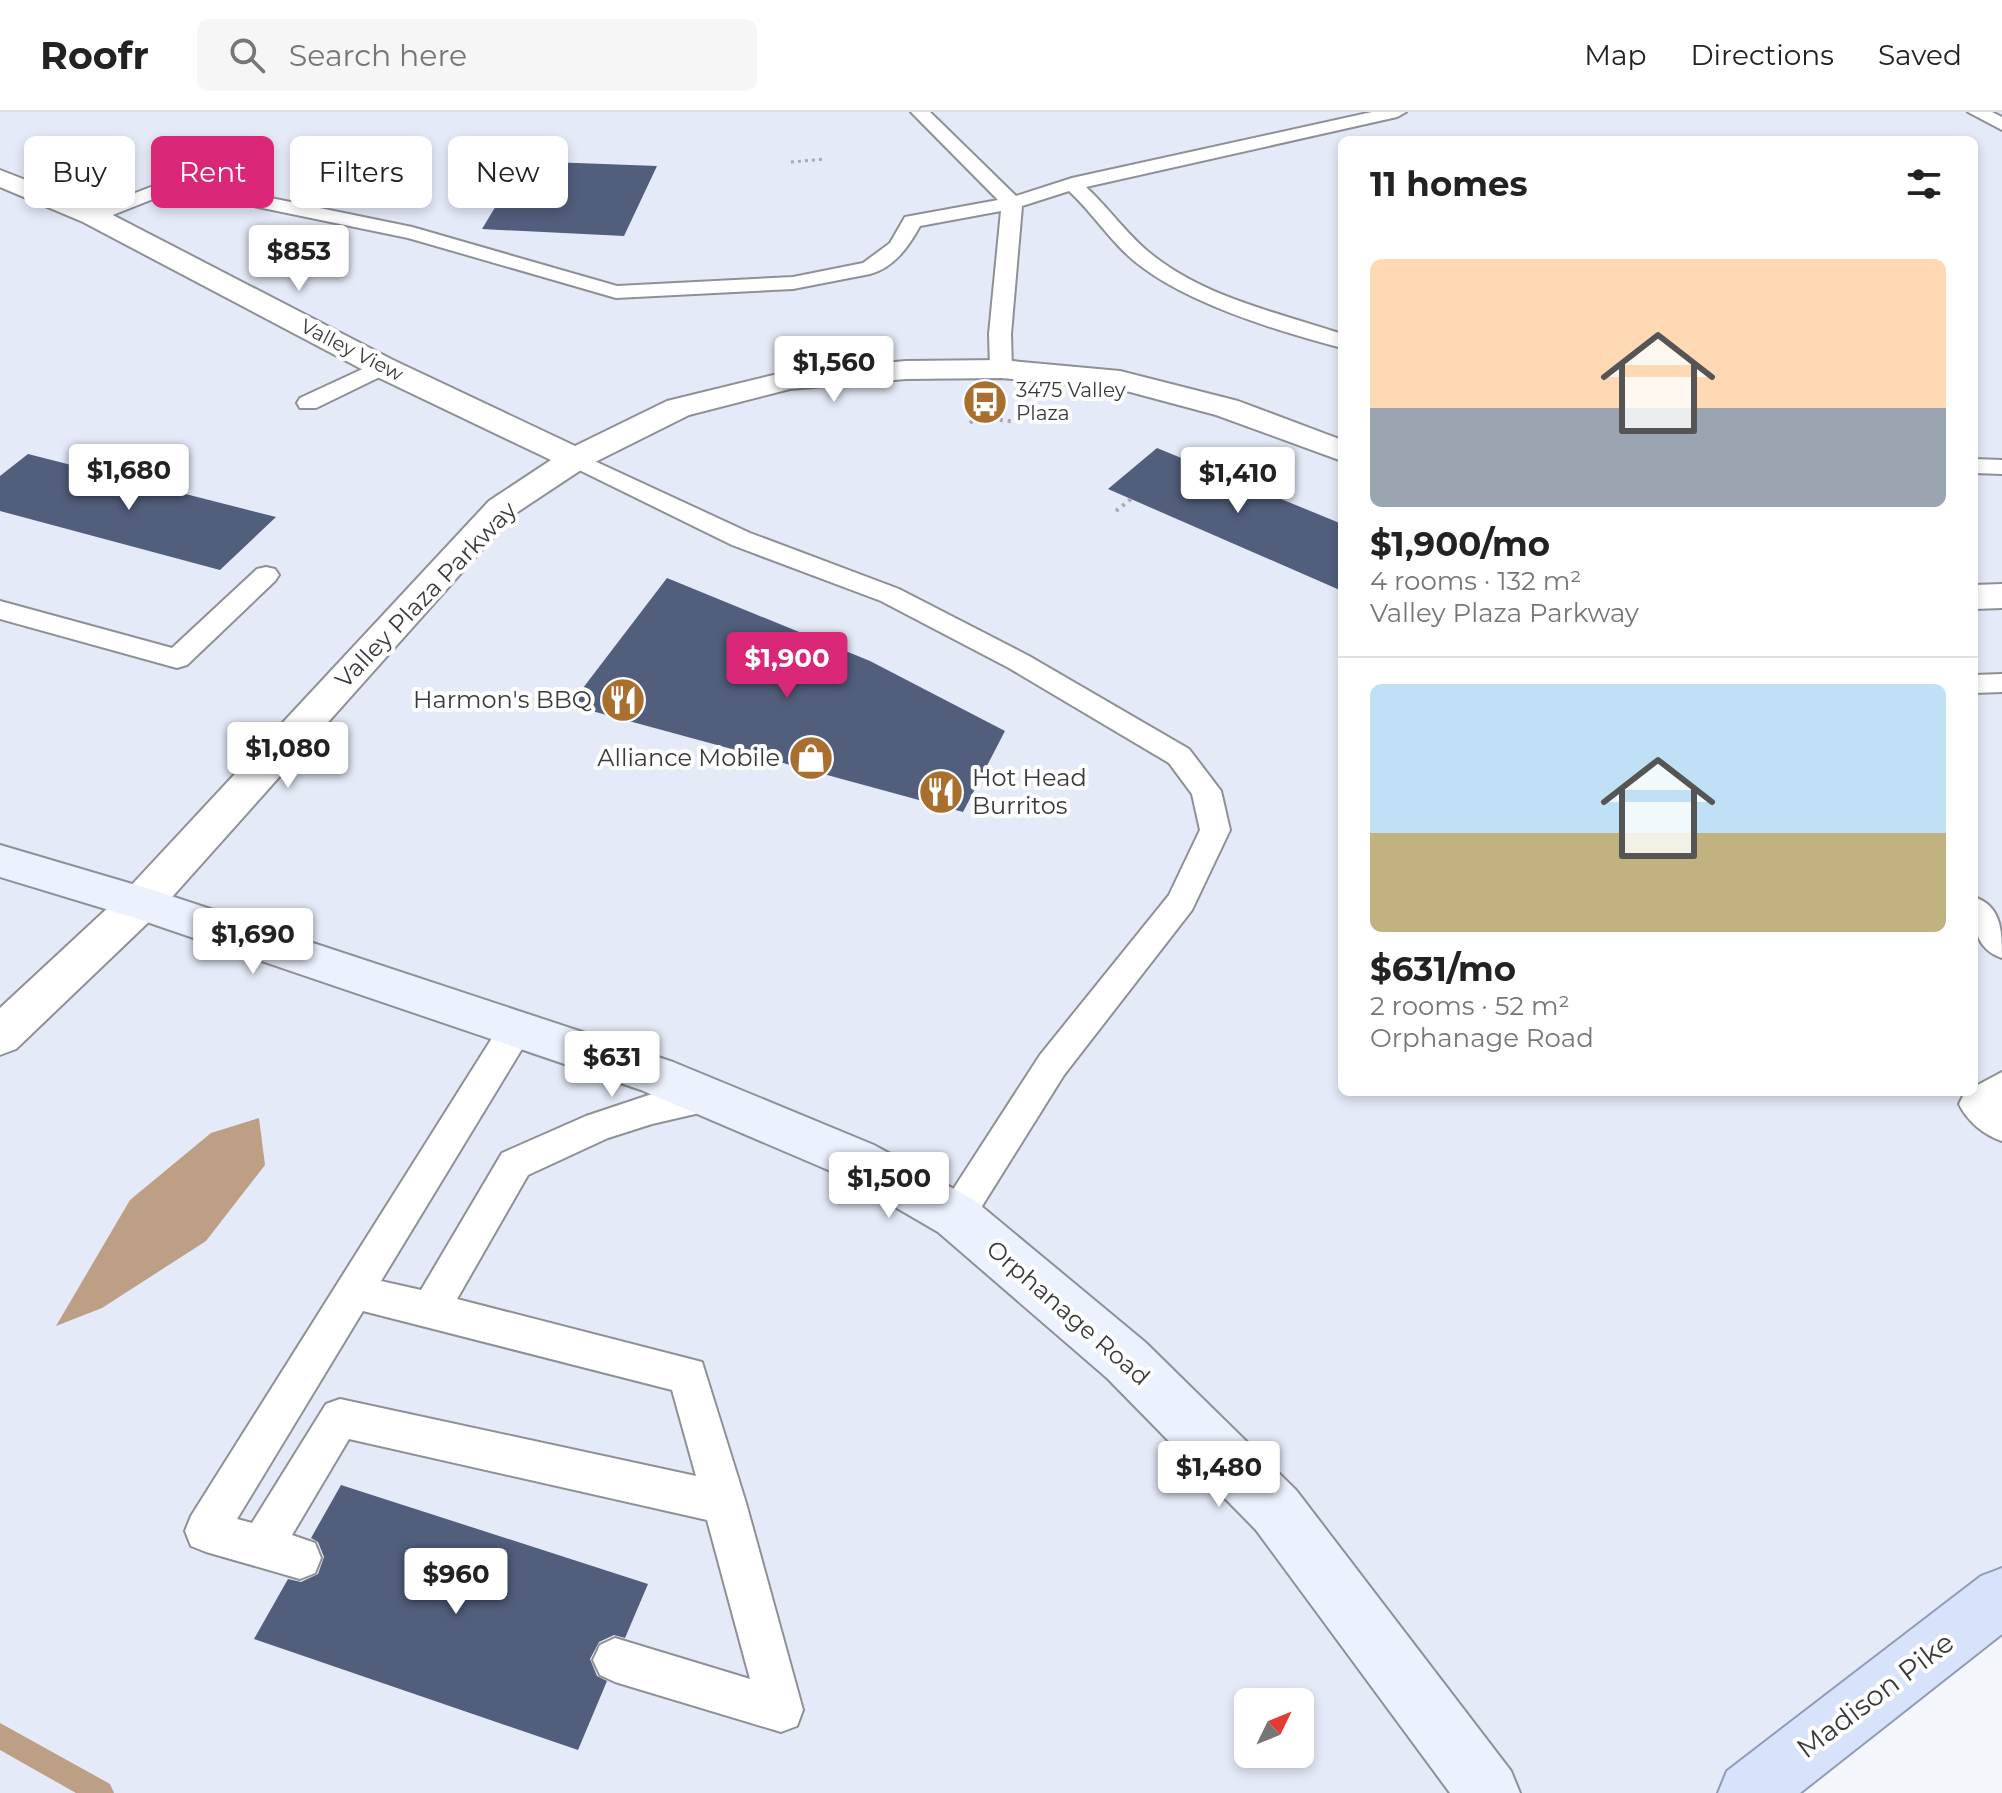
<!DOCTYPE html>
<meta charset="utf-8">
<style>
:root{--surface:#fff;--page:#f6f6f6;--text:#222;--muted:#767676;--line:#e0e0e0;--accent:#db2777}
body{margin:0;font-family:Montserrat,sans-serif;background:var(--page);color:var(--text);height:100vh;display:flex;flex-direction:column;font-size:30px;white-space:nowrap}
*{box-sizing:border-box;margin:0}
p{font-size:26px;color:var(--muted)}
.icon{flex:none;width:44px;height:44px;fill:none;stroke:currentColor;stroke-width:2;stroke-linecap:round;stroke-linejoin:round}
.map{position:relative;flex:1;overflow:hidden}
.drawer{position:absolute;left:1338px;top:24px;width:640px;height:960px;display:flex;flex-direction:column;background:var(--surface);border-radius:12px;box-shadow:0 4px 12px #0003}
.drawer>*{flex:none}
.top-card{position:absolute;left:24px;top:24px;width:760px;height:72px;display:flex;gap:16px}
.needle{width:52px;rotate:47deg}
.controls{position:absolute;left:1234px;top:1576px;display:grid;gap:16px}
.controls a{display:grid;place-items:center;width:80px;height:80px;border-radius:12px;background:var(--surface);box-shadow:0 4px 12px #0003;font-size:40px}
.price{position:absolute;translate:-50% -68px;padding:0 18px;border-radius:8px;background:#fff;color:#222;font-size:26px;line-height:52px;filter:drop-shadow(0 2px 4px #0008)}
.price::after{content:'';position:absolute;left:50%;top:48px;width:24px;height:18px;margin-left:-12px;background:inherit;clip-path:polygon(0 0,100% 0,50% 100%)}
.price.selected{background:var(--accent);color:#fff}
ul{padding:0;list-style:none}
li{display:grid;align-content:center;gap:16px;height:424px;padding:0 32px}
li+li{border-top:2px solid var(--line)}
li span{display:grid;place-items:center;height:248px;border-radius:12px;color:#555}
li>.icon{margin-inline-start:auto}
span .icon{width:144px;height:144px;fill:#fffc;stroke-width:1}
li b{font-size:34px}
h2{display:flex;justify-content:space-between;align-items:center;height:96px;padding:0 32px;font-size:34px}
.pill{padding:0 28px;border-radius:12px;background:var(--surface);box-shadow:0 4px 12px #0003;font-size:28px;line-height:72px}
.pill.selected{background:var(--accent);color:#fff}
header{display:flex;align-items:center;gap:48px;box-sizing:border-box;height:112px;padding:0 40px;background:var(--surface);border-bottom:2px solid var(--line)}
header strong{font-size:38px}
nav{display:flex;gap:44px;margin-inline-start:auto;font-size:28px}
.search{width:560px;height:72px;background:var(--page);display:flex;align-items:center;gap:20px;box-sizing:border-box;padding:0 28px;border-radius:12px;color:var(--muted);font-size:30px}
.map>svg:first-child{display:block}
.built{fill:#e4eaf7;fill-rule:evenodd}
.water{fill:#bc9f84}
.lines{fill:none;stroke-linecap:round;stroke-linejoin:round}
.stream{fill:#bc9f84;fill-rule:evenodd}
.building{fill:#515e7c}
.service-casing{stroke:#8e9095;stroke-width:4}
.minor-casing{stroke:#8e9095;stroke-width:4}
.secondary-casing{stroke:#8e9095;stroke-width:4}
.primary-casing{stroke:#8f9cb6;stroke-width:4}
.path-far1{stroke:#a9abaf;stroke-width:3;stroke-dasharray:3 4;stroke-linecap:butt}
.path{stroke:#a9abaf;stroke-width:4;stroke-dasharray:3 5;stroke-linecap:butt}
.service{fill:#fff;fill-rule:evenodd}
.minor{fill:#fff;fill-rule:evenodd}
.secondary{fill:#ebf1fd;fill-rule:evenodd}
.primary{fill:#d7e3fb;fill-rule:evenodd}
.labels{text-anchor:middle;stroke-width:8;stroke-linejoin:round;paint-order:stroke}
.far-street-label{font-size:20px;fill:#393a3c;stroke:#fff}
.far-poi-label{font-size:20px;fill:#393a3c;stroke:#fff;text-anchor:start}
.street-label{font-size:24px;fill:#393a3c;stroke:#fff}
.poi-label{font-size:24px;fill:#393a3c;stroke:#fff;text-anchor:end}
.near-street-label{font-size:28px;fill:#393a3c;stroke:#fff}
</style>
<header>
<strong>Roofr</strong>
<div class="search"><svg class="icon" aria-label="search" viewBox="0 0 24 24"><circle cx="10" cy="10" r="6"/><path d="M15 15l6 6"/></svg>Search here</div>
<nav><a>Map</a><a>Directions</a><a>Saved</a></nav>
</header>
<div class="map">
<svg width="2002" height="1681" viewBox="0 0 2002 1681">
<rect width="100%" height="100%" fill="#f3f6fb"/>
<path class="built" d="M0,0H2002V1485L1749,1681H0ZM1342,28H1974V980H1342ZM1248,1590H1300V1642H1248Z"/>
<path class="water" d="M259,1006L265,1053L206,1129L102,1196L56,1214L130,1088L211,1021Z"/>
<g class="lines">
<path class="stream" d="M0,1611L110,1672L114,1681H76L0,1638Z"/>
</g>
<path class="building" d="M523,49L657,54L624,124L482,117Z
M1157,336L1342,412V479L1108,377Z
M28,342L276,405L220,458L0,399V364Z
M667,466L870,549L1005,619L963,700L570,593Z
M341,1373L648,1472L625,1526L614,1523L599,1530L590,1547L597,1564L607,1569L578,1638L254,1527L288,1467L301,1470L318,1462L324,1445L318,1430L311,1426Z"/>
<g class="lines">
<g class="service-casing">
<path id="service" d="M911,0H930L1016,84L1072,66L1372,0H1406L1397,5L1086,75C1110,97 1129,126 1155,145C1208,186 1279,201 1342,222V236C1281,220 1192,193 1142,155C1113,134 1095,103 1069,79L1022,94L1011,222L1012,257L1001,264L990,257L989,222L1001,99L920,114C909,134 894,156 870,162L793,177L616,186L408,126L176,78L100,108L93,110L83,104L86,100L174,66L412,115L617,174L793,165L863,151L890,131L905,105L998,88Z
M1968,0H1992L2002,5V18Z
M382,248L393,255L390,260L316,296H300L297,291L300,286Z
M575,340L750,421L899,477L1029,544L1189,637L1221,679L1230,718L1192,798L1064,963L969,1115L956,1120L943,1115L938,1104L943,1093L1040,943L1169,783L1200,718L1192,682L1169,651L1009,556L881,489L732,433L567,352L563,347L567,342Z
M1974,347L2002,348V362L1974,361Z
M266,455L275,457L279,463L275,469L187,553L177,556L0,507V489L172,536L257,457Z
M2002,562V580L1974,581V563Z
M1974,785C2002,794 2002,820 2002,846C1973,836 1974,811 1974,785Z
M516,903L528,907L533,917L528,927L381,1169L421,1178L502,1041L586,1004L652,982L709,971L721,976L726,986L721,996L652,1012L608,1026L528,1063L457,1187L702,1250L746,1391L803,1598L797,1614L781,1620L615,1570L600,1563L593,1548L600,1533L615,1526L750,1567L707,1408L349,1327L292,1423L315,1431L321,1446L315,1461L300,1467L206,1440L191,1434L185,1419L191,1404L504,907ZM363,1199L672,1278L696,1364L340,1287L326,1292L252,1411L237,1407Z
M2002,960V1029C1984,1023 1967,1009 1959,992L1964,982L1974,980V975Z"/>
</g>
<g class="minor-casing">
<path id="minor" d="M0,58L103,98L393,248L575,334L667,289L790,259L906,249L1001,248L1120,259L1238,289L1342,328V349L1216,303L1119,277L1001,266L906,267L790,277L689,303L587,354L513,403L156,803L16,937L0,943V896L126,779L489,389L551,348L371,262L83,110L0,75Z
M2002,472V496L1974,497V473Z"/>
</g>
<g class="secondary-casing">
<path id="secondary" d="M0,733L156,779L673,950L874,1033L974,1088L1145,1230L1296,1378L1511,1659L1520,1681H1450L1256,1418L1107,1266L938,1120L840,1063L641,978L132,805L0,765Z"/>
</g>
<g class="primary-casing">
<path id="primary" d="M2002,1456V1522L1800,1681H1718L1727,1659L1981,1464Z"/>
</g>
<path class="path-far1" d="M791,50L825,47"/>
<path class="path" d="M970,311L978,305L1017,310L1025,299
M1116,399L1131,387"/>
<use href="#service" class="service"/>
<use href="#minor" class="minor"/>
<use href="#secondary" class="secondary"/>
<use href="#primary" class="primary"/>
</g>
<defs>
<g id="bus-disc" transform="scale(2.3)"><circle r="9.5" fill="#a96f2f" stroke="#fff"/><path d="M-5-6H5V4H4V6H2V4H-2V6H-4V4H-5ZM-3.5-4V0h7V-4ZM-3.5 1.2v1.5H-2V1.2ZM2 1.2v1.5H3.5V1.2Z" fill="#fff"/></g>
<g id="restaurant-disc" transform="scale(2.3)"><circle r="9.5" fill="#a96f2f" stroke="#fff"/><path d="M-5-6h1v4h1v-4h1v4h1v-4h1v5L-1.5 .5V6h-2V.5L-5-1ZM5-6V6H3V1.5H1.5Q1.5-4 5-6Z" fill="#fff"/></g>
<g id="shop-disc" transform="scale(2.3)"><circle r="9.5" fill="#a96f2f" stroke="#fff"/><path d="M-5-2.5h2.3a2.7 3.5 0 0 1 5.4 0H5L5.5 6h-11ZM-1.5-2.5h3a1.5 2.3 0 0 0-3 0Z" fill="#fff"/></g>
</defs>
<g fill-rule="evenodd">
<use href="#bus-disc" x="985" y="290"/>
<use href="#restaurant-disc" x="623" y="588"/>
<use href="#shop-disc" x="811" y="646"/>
<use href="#restaurant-disc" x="941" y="680"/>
</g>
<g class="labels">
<g class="far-street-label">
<text transform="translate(352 238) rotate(27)" y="7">Valley View</text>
</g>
<g class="far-poi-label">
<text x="1016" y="285">3475 Valley<tspan x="1016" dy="23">Plaza</tspan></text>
</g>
<g class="street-label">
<text transform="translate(426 483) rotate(-46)" y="8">Valley Plaza Parkway</text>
<text transform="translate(1068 1201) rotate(41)" y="8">Orphanage Road</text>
</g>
<g class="poi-label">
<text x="592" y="596">Harmon's BBQ</text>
<text x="780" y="654">Alliance Mobile</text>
<text x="972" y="674" text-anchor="start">Hot Head<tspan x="972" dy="28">Burritos</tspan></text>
</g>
<g class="near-street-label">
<text transform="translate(1875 1583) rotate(-37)" y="10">Madison Pike</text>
</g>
</g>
</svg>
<div class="controls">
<a><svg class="needle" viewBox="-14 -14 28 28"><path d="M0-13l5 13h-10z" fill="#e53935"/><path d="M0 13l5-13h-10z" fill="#767676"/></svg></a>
</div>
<b class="price" style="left:299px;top:181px">$853</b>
<b class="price" style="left:834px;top:292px">$1,560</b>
<b class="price" style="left:129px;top:400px">$1,680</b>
<b class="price" style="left:1238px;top:403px">$1,410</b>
<b class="price selected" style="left:787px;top:588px">$1,900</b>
<b class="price" style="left:288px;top:678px">$1,080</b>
<b class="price" style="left:253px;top:864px">$1,690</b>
<b class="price" style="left:612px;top:987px">$631</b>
<b class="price" style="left:889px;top:1108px">$1,500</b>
<b class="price" style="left:1219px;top:1397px">$1,480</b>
<b class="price" style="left:456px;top:1504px">$960</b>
<div class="top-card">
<a class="pill">Buy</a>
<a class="pill selected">Rent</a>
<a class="pill">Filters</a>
<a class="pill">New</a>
</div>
<section class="drawer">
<h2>11 homes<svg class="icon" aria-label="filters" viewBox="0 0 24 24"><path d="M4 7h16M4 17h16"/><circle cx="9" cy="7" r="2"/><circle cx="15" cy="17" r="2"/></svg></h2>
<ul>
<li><span style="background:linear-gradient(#ffd9b3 60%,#9aa5b1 0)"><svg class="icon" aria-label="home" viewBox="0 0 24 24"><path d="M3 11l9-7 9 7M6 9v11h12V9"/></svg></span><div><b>$1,900/mo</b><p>4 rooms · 132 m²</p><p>Valley Plaza Parkway</p></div></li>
<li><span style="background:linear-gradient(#bfe0f5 60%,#c2b280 0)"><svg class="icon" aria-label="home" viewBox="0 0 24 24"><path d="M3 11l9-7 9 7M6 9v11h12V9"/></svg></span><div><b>$631/mo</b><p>2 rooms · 52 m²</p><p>Orphanage Road</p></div></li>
</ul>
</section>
</div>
